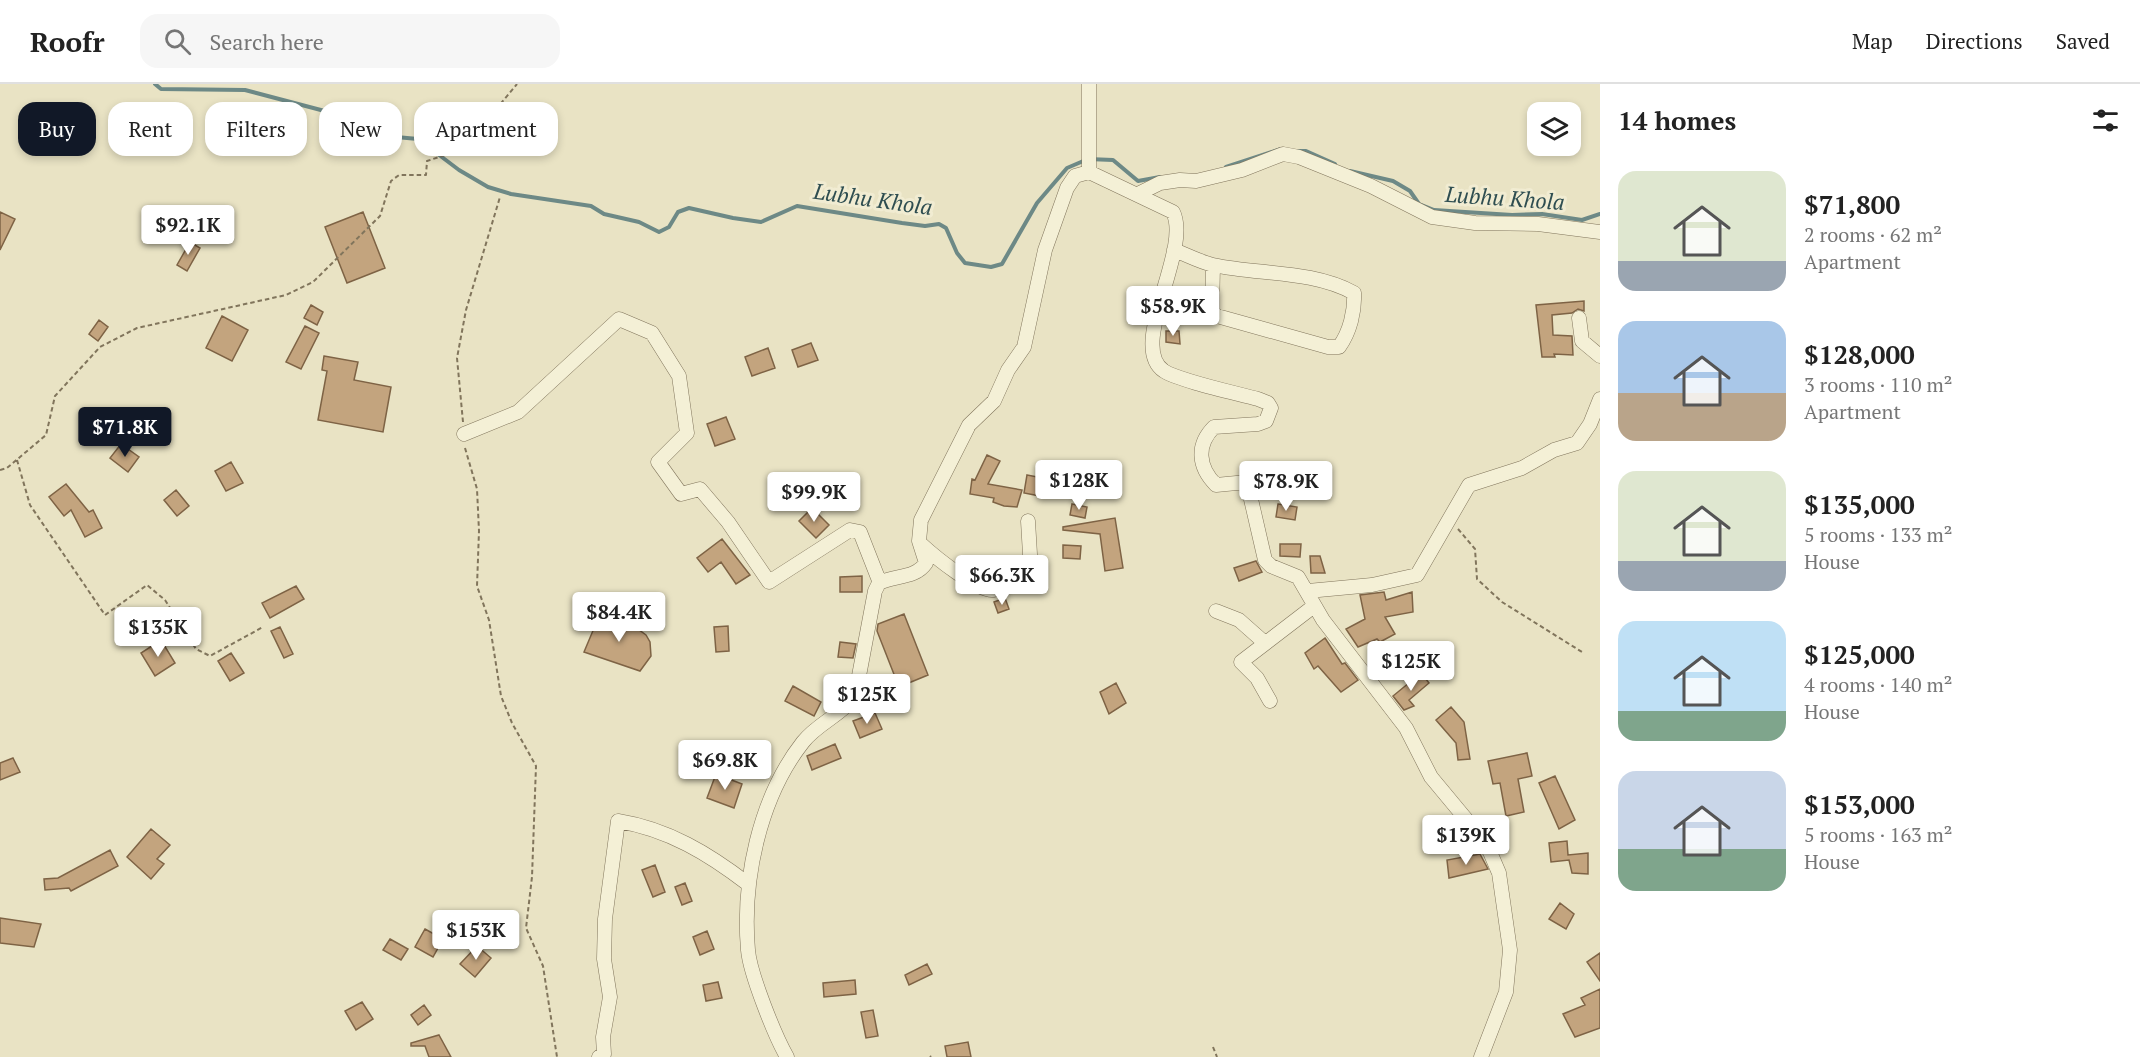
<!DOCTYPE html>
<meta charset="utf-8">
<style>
:root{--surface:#fff;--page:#f6f6f6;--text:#222;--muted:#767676;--line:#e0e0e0;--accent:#111827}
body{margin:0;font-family:"PT Serif",serif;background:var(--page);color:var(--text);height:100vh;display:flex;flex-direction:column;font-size:22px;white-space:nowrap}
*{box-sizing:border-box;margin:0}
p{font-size:20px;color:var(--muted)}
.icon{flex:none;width:33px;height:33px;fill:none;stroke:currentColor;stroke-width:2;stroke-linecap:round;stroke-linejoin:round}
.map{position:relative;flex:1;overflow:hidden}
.side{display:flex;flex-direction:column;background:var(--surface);width:540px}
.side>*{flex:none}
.guide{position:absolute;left:18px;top:18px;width:570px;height:54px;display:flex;gap:12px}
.tools{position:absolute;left:1527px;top:18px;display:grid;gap:12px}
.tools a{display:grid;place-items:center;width:54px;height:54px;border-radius:12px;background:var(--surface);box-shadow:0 3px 9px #0003;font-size:30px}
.price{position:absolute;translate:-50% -51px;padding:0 14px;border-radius:6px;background:#fff;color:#222;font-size:20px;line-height:39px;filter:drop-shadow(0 2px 3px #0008)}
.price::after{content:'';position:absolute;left:50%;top:36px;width:18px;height:14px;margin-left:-9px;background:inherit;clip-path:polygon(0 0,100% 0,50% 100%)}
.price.current{background:var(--accent);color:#fff}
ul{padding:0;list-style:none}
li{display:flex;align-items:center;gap:18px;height:150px;padding:0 18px}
li span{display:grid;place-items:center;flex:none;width:168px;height:120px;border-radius:18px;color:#555}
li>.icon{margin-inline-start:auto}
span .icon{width:72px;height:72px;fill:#fffc;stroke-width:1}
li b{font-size:26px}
h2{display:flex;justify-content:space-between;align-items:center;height:72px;padding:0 18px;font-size:26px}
.chip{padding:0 21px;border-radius:18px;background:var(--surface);box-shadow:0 3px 9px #0003;font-size:21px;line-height:54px}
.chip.current{background:var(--accent);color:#fff}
header{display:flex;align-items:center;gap:36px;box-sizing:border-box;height:84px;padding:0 30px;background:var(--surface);border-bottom:2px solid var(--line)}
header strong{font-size:28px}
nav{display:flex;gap:33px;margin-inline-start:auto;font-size:21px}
.search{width:420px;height:54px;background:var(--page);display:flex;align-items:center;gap:15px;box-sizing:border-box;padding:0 21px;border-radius:18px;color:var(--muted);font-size:22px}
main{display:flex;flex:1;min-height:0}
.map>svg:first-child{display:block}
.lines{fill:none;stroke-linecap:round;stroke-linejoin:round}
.stream{stroke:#6d8986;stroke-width:4}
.building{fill:#c3a47e;stroke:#7e6345;stroke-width:1.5}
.minor-casing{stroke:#81755c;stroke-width:15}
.path{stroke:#81755c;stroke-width:2;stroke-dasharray:4.5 3;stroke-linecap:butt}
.minor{stroke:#f4f0d6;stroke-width:14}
.labels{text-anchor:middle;stroke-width:6;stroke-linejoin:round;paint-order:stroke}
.water-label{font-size:22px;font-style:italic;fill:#2f4e51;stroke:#f1ecd2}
</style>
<header>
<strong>Roofr</strong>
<div class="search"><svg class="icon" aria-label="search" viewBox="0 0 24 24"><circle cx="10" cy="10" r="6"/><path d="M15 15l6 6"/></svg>Search here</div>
<nav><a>Map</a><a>Directions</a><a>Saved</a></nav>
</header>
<main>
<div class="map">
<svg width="1600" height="973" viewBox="0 0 1600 973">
<rect width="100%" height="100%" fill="#e9e3c4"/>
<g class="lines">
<path class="stream" d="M155,0L161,5L245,6L336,30L396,53L418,55L459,86L488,103L511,110L591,122L604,130L639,138L659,148L669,143L678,128L689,124L733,134L761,138L797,122L902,139L925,142L939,140L946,144L957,169L965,179L991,183L1002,180L1037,119L1067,84L1088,75L1113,76L1138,97L1160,93
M1297,67H1306L1335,80
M1226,83L1281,65
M1350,87L1393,97L1410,107L1419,120L1434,126L1512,131L1542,130L1582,136L1600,130"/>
</g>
<path class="building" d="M0,128L15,135L0,166Z
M363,128L385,184L347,199L325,143Z
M190,158L200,164L187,187L177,181Z
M1584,217V227L1578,225L1572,229L1552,231L1553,251L1572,252L1573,271L1554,270L1555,273H1542L1536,221Z
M311,221L323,228L317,241L304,234Z
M222,232L248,246L232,277L206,264Z
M99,236L108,243L98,257L89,250Z
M305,242L319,249L301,285L286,278Z
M1166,247H1179L1180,260L1166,258Z
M811,259L818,276L798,283L792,266Z
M768,264L775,284L752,292L745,273Z
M324,272L358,278L354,296L391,303L383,348L318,336L327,287L322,286Z
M726,333L735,355L715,362L707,340Z
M121,360L139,373L128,388L110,374Z
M987,371L1000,377L988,400L1022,406L1017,423L1004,422L993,418L994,414L970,410L972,395L975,396Z
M231,378L243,399L226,407L215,387Z
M1270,383L1285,392L1280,401L1265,393Z
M823,389L835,401L823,414L810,402Z
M1027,391L1043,394L1040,412L1024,409Z
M66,400L89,428L93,426L102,444L85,453L71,426L64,432L49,413Z
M176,406L189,422L177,432L164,416Z
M1072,420L1087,423L1085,434L1070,431Z
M1278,420L1297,423L1295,436L1276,433Z
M812,424L829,441L816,454L799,437Z
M1115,434L1123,484L1105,487L1100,450L1063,446V443Z
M722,455L750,491L736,500L721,478L708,488L697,474Z
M1280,460H1301L1300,473L1280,472Z
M1063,461L1081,462L1080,475L1063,474Z
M1310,472H1320L1325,489H1311Z
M1256,477L1262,488L1239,497L1234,484Z
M862,492V508H840V493Z
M296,502L304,515L270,534L262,519Z
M1384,508L1386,516L1412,508L1413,528L1385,533L1395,550L1380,558L1377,555L1358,563L1346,545L1365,535L1360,511Z
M1005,514L1009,525L998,529L994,518Z
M600,530L635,543L646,551L650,558L651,572L640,587L584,568Z
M904,530L928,591L899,603L877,547L878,540Z
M728,542L729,567L716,568L714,543Z
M280,543L293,570L284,574L271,547Z
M1325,554L1342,580L1345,579L1358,596L1341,608L1318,582L1314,585L1305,569Z
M161,556L175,579L155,592L141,569Z
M840,558L856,560L853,574L838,573Z
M231,569L244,589L230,597L218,577Z
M1421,589L1429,599L1409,616L1414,622L1404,626L1393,612Z
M1116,599L1126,619L1109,630L1100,608Z
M793,602L821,618L814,632L785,617Z
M868,608L872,619L863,623L865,609Z
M1451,623L1464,638L1470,675L1458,676L1456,659L1436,636Z
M875,629L882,645L860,654L853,637Z
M835,660L841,674L812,686L807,672Z
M1527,669L1532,692L1518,695L1524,728L1506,732L1500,699L1493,700L1488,677Z
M13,674L20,688L0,696V679Z
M716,690L742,700L734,724L707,714Z
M1555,692L1575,736L1559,745L1539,699Z
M151,745L170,761L157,775L164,780L151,795L127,773Z
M1567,757L1568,771L1588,769V790L1572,789L1569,776L1551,778L1549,759Z
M110,766L118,782L71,807L69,804L45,806L44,795L58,794Z
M1480,770L1488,785L1449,794L1447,776Z
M655,781L665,808L653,813L642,786Z
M685,799L692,817L682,821L675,803Z
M1560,819L1574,830L1566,845L1549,835Z
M0,834L41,840L34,863L0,859Z
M425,845L443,855L433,873L415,863Z
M707,847L714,865L700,871L693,853Z
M390,855L408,865L401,876L383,866Z
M477,862L491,874L475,893L460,880Z
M1600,869V897L1587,878Z
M927,880L932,890L909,901L905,891Z
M855,896L856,910L824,913L823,899Z
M718,898L722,914L706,917L703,901Z
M1600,905V944L1575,953L1563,930L1585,921L1581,914Z
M362,918L373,935L356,946L345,927Z
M424,921L431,931L418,941L411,931Z
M873,926L878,952L866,954L861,928Z
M439,951L451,973H429L425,962H411V959Z
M968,958L971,973H947L945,962Z"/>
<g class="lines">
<g class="minor-casing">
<path id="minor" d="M1089,0V88
M1140,109L1160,99L1180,96L1196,97L1242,86L1283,70L1299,73L1371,102L1432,133L1475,139L1538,140L1600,148
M1174,166C1187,171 1200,178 1213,181C1259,191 1312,186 1354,209C1355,227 1350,248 1339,263H1328L1217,232L1212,228L1213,181
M1579,234L1582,257L1600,272
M464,350L518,328L619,235L652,249L679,292L687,349L658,378L681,410L700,405L728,438L769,498L850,446L860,448L880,499
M922,461C934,472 978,508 993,506C1005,504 1020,494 1031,487L1028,437
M1308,507L1372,501L1417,491L1469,401L1522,384L1554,366L1577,359L1590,340L1600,315
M1216,527L1239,536L1265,559
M1270,617L1257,594L1241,578L1314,522
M599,973L604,970L603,953L610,913L604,875L605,835L618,737C668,745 709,770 748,800
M787,973C775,952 750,890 748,866C742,797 759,714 803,658C817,640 841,631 855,613L875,507L879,499C895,491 915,495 926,479L919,457L921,436L969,341L994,317L1008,286L1024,263L1045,166L1067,104L1075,92L1089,88L1173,128C1192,166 1127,262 1164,287C1180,297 1236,309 1258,315L1268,319L1271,324L1266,337L1258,340L1214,343C1196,361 1198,383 1216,401L1247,398L1265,476L1271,482L1298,493L1323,536L1406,644L1431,693L1480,752L1490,768L1499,789L1510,866L1506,908L1481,973"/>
</g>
<path class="path" d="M463,338L457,274L466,226L500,113
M465,364L477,405L479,447L477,502L489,536L501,612L512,639L536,682L532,793L526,844L543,882L557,973
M17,376L30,421L105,531L147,501L165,516L196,565L210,572L263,543
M0,386L7,384L46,351L55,312L100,263L137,244L286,211L313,198L380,132L391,97L399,91H426L427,77L463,65L517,0
M1458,445L1475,465L1477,495L1502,518L1582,568
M1213,963L1217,973
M930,972L931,973"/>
<use href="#minor" class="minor"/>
</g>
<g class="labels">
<g class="water-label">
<text transform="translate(1505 114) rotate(4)" y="8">Lubhu Khola</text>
<text transform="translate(873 115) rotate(8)" y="8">Lubhu Khola</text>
</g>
</g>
</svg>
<div class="tools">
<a><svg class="icon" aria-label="layers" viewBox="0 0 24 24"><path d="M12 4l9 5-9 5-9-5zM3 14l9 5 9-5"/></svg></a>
</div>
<b class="price" style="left:188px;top:172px">$92.1K</b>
<b class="price" style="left:1173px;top:253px">$58.9K</b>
<b class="price current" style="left:125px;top:374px">$71.8K</b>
<b class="price" style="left:1079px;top:427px">$128K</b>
<b class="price" style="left:1286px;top:428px">$78.9K</b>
<b class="price" style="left:814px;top:439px">$99.9K</b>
<b class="price" style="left:1002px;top:522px">$66.3K</b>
<b class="price" style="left:619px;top:559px">$84.4K</b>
<b class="price" style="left:158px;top:574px">$135K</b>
<b class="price" style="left:1411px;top:608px">$125K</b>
<b class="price" style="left:867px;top:641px">$125K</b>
<b class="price" style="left:725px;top:707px">$69.8K</b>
<b class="price" style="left:1466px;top:782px">$139K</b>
<b class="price" style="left:476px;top:877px">$153K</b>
<div class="guide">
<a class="chip current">Buy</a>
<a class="chip">Rent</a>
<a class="chip">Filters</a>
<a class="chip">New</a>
<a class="chip">Apartment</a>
</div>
</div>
<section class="side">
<h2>14 homes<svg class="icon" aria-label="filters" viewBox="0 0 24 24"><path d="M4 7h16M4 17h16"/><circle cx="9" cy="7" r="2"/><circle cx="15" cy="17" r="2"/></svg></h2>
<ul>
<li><span style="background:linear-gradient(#dfe7d0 75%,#9aa5b1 0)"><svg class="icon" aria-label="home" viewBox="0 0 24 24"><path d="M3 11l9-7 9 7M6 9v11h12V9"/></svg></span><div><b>$71,800</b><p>2 rooms · 62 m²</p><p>Apartment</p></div></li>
<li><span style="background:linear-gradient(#a9c7e8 60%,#b9a48a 0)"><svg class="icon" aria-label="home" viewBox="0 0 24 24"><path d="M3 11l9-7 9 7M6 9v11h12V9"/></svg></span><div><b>$128,000</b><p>3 rooms · 110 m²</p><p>Apartment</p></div></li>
<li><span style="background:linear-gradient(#dfe7d0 75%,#9aa5b1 0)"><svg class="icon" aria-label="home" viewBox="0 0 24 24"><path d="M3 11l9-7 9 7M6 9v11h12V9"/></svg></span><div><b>$135,000</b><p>5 rooms · 133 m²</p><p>House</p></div></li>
<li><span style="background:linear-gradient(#bfe0f5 75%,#7fa58c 0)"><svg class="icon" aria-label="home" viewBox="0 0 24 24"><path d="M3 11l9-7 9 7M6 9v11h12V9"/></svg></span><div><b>$125,000</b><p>4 rooms · 140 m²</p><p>House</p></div></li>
<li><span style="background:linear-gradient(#c9d6e8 65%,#7fa58c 0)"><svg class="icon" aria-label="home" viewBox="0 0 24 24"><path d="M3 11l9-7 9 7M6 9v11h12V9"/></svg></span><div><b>$153,000</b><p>5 rooms · 163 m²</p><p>House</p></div></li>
</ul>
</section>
</main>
